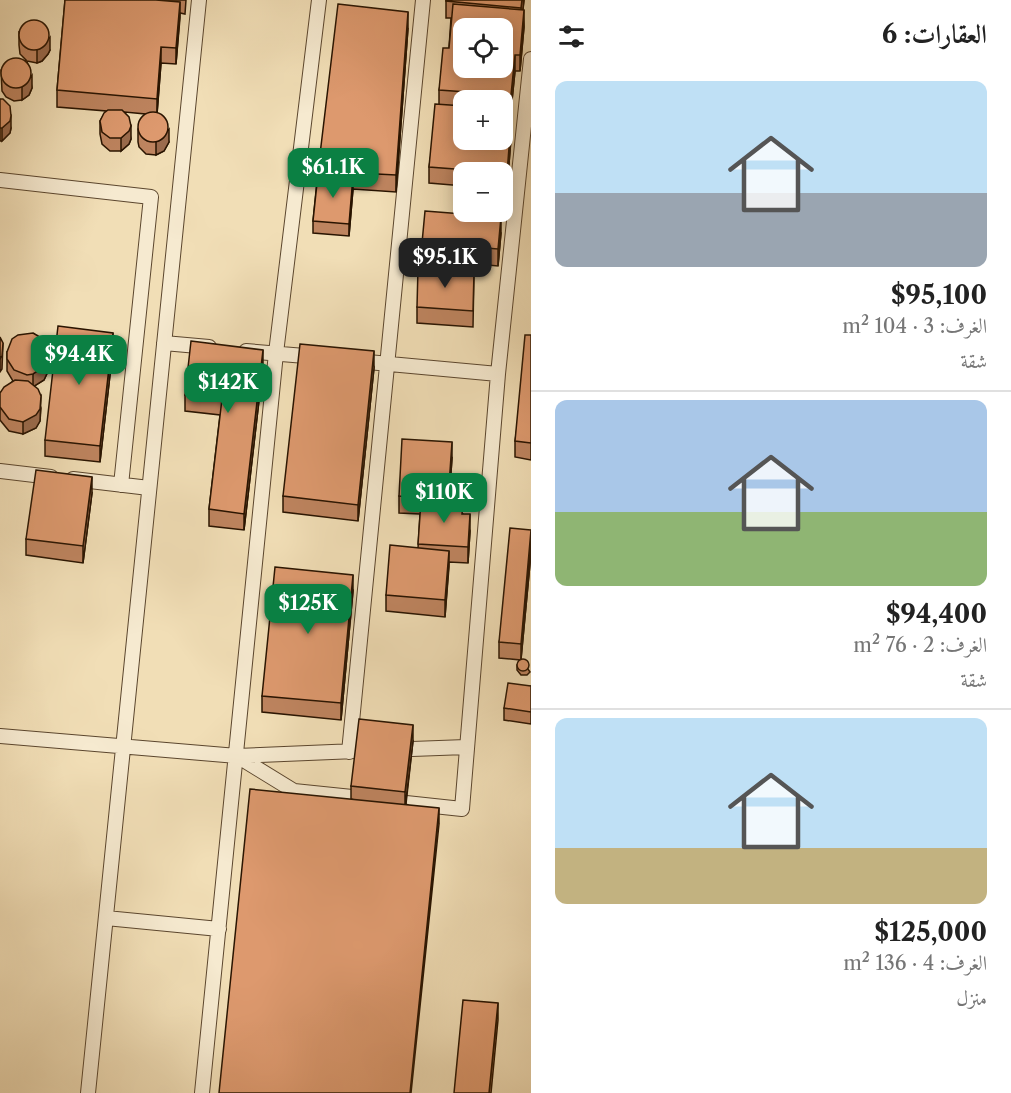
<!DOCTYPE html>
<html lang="ar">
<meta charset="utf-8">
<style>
:root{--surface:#fff;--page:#f6f6f6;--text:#222;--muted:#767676;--line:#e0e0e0;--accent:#0b8043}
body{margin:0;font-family:"Libre Caslon Text",Amiri,serif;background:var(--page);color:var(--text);direction:rtl;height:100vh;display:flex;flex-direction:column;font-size:22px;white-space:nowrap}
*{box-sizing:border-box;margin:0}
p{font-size:20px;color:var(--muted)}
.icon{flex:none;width:33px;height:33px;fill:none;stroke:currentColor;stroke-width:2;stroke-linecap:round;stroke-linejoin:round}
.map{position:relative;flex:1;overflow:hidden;direction:ltr}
.sheet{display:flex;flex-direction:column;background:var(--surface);width:480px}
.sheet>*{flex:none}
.buttons{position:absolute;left:453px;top:18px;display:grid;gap:12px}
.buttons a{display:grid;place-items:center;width:60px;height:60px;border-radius:12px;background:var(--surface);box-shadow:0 3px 15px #0003;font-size:30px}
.price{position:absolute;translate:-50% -51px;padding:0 14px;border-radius:12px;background:var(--accent);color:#fff;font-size:20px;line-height:39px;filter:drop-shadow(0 2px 3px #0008)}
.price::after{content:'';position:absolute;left:50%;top:36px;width:18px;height:14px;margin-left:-9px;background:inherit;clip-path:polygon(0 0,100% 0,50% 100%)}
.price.active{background:#222;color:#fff}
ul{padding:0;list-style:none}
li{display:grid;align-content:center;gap:12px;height:318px;padding:0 24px}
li+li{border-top:2px solid var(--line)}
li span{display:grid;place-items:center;height:186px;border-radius:12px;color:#555}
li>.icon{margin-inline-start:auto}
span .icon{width:108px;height:108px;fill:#fffc;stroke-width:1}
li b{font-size:26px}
h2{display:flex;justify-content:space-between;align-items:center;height:72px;padding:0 24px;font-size:26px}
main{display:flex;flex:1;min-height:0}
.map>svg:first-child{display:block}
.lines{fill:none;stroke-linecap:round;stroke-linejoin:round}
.minor-casing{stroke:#5b462e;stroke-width:16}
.minor{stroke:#f6ead0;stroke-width:14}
.wall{fill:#be845f;stroke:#291401;stroke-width:1.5;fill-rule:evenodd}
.shaded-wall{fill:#9b6b4d;stroke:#291401;stroke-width:1.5}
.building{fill:#dd996e;stroke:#291401;stroke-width:1.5;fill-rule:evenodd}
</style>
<main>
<section class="sheet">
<h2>العقارات: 6<svg class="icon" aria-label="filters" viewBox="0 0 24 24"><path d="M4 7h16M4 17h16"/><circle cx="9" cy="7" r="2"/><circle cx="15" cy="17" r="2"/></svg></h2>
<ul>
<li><span style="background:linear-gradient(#bfe0f5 60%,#9aa5b1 0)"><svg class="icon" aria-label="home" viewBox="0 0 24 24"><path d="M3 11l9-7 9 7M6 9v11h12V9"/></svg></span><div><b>$95,100</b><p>الغرف: 3 · 104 m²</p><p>شقة</p></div></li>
<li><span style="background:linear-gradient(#a9c7e8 60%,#8fb573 0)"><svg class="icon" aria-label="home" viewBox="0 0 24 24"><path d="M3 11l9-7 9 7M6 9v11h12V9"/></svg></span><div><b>$94,400</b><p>الغرف: 2 · 76 m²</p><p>شقة</p></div></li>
<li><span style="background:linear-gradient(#bfe0f5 70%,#c2b280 0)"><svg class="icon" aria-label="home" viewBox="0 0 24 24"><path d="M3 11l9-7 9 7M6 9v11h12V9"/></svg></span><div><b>$125,000</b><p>الغرف: 4 · 136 m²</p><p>منزل</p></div></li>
</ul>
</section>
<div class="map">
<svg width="531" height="1093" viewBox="0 0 531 1093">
<rect width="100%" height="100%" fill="#f1deb6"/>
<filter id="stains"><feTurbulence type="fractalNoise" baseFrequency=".00333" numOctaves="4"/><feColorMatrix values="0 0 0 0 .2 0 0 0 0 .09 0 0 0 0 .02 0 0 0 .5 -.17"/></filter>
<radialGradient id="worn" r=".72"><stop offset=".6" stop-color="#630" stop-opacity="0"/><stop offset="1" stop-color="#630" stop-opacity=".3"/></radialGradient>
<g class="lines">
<g class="minor-casing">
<path id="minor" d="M0,180L151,197L121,485
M164,343L209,347
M246,351L317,357
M357,361L498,374
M0,471L51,477
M73,479L149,488
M0,736L237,756
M412,749L466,747
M349,752L423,0
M352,797L294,791L237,756L356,751
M406,803L462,809L498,374L531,59
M106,918L219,929
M88,1093L199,0
M202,1093L276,353L319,0"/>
</g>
<use href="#minor" class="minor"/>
</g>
<path class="wall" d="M65,0H186L185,14L180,13L176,64L161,63L157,113L169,142L164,151L156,155L146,154L139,147L138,142V129L145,114L125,112L131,139L129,144L121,151H110L102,144L100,134V121L106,111L57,107V90Z
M446,0H524L523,10L524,27L520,71H515L511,110L512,126L507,189H502V172H464V186L429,183V167L439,104V90L449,48L451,18H446ZM464,100H502V140H464Z
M408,28L396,192L353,189L349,236L313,233V221L318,171Z
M19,32L50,50L48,54L42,61L37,63L27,61L32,88L29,95L22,100L14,101L6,97L2,91L1,70L26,60L20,54L19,45Z
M0,99L11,128L10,133L2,141H0Z
M501,233L498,266L422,259V243Z
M474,272L473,327L417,323V307Z
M531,335V460L515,457V441Z
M113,349L100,462L45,456V440Z
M7,352L50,367L44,380L34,386L41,408L40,421L36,428L23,434L9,431L0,420V393L13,381L7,371Z
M263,366L244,530L209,526V509L220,415L185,411V395Z
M374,368L358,521L283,512V496Z
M452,458L449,502L463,514L470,531L468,563L449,562L445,617L386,611V595L418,548L420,514L399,513V496Z
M92,493L83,563L26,555V539Z
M531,530V553L521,659L530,672L527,675H521L517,670V665L520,660L499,658V642Z
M353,591L341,720L262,712V696Z
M531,686V724L504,720V708Z
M413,741L406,804L439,824L351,799V786Z"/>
<path class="shaded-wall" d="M522,0H524L521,24V8Z
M180,2V18L176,64V48Z
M524,10V27L520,71V55Z
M408,12V28L396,192V175Z
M50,37V50L48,54L42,61L37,63V50Z
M161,47V63L157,115V99Z
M515,55V71L511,111V95Z
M32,75V88L29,95L22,100V87Z
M512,110V126L507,189V173Z
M11,116V128L10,133L2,141V128Z
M131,126V139L129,144L121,151V138Z
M169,129V142L164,151L156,155V142Z
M353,176V189L349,236V224Z
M501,217V233L498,266V249Z
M113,333V349L100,462V446Z
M3,343L2,369L0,372V359Z
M263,350V366L244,530V514Z
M374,351V368L358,521V505Z
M50,355V367L44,380L33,387V374Z
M41,396L40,421L36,428L23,434V422Z
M452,442V458L448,516V500Z
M92,477V493L83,563V546Z
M470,514V531L468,563V547Z
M531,537V553L521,660V644Z
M449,551V567L445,617V600Z
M353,575V591L341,720V703Z
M413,725V741L405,808V792Z
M439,808V824L411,1093H410Z
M498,1003V1020L491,1093H489Z"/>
<path class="building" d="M65,0H156L180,2L176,48L161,47L157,99L57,90Z
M446,0H522L521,8L446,1Z
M338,4L408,12L396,175L318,171Z
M453,4L524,10L520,55H515L511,95L439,90L443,48H449ZM464,28H502V68H464Z
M19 35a15 15 0 1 1 30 0a15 15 0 1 1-30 0Z
M1 73a15 15 0 1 1 30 0a15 15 0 1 1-30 0Z
M0,99H3L10,106L11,116L10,121L2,128H0Z
M435,104L464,106V140H502V109L512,110L507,173L429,167Z
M108,110H122L129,117L131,126L129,131L121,138H110L102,132L100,121L104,113Z
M138 127a15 15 0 1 1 30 0a15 15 0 1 1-30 0Z
M318,174L353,176L349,224L313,221Z
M425,211L501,217L498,249L422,243Z
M418,268L474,272L473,311L417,307Z
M58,326L113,333L100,446L45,440Z
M33,333L45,340L50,355L44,367L33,374L27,375L14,370L7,359V352L12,339L18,335Z
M525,335H531V443L515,441Z
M0,337L3,343L2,356L0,359Z
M191,341L263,350L244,514L209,509L222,399L185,395Z
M300,344L374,351L358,505L283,496Z
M15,380L28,381L38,389L41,396L40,409L36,415L23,422L9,419L0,407V393L4,387Z
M402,439L452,442L448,500L399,496Z
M36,470L92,477L83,546L26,539Z
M421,501L463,503L462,514H470L468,547L418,544Z
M510,528L531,530L521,644L499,642Z
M390,545L449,551L445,600L386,595Z
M275,567L353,575L341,703L262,696Z
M517 665a6 6 0 1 1 12 0a6 6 0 1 1-12 0Z
M508,683L531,686V712L504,708Z
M359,719L413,725L405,792L351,786Z
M250,789L439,808L410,1093H219Z
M463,1000L498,1003L489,1093H454Z"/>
<rect width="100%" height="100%" filter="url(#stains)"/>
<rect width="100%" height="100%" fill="url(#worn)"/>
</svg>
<div class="buttons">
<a><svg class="icon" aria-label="locate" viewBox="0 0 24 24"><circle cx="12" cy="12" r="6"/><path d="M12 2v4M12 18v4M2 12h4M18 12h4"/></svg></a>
<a>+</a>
<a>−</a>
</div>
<b class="price" style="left:333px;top:199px">$61.1K</b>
<b class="price active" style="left:445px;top:289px">$95.1K</b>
<b class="price" style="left:79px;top:386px">$94.4K</b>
<b class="price" style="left:228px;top:414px">$142K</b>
<b class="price" style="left:444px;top:524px">$110K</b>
<b class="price" style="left:308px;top:635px">$125K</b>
</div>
</main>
